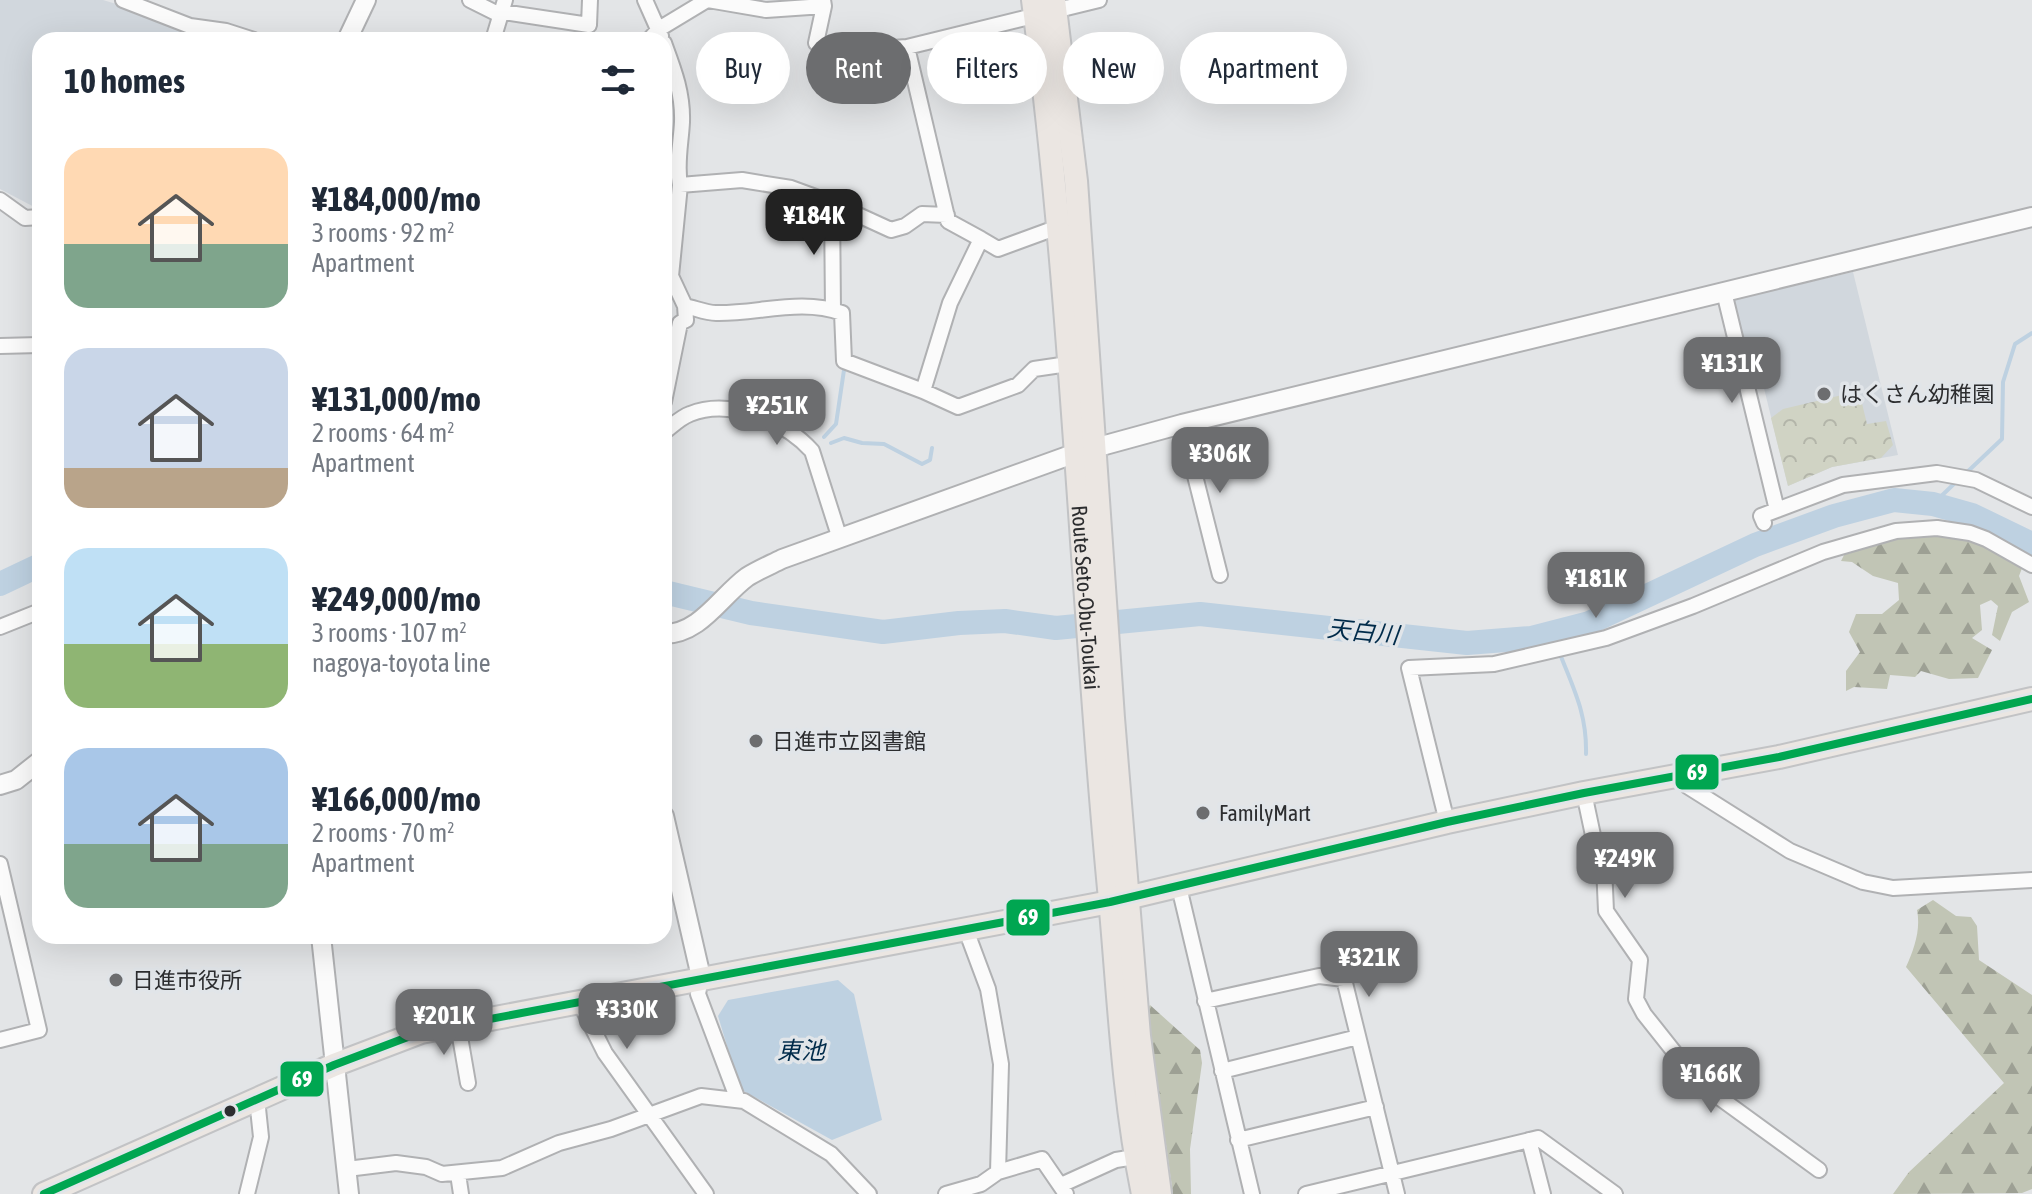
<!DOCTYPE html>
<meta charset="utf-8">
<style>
:root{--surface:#fff;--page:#f6f6f7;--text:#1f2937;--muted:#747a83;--accent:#6c6d6f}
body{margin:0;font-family:"Asap Condensed","Noto Sans JP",sans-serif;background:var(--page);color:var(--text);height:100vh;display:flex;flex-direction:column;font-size:30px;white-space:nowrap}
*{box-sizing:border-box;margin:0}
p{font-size:26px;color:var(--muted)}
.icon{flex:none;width:44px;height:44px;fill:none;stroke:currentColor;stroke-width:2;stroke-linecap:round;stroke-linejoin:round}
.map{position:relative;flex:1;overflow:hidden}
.details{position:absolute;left:32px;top:32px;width:640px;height:912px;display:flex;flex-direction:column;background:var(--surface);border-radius:24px;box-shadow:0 8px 32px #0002}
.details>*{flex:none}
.banner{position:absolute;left:696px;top:32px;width:760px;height:72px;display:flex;gap:16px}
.price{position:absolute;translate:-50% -68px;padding:0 18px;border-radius:16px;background:var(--accent);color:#fff;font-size:26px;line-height:52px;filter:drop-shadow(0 2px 4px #0008)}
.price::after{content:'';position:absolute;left:50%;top:48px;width:24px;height:18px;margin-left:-12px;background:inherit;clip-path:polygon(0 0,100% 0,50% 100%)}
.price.selected{background:#222;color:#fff}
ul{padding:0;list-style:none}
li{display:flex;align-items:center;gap:24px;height:200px;padding:0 32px}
li span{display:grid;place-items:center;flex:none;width:224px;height:160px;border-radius:24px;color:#555}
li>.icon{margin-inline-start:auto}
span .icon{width:96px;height:96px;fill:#fffc;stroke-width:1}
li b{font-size:34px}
h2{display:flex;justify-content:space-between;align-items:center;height:96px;padding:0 32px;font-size:34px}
.tag{padding:0 28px;border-radius:36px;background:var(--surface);box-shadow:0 8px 32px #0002;font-size:28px;line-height:72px}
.tag.selected{background:var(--accent);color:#fff}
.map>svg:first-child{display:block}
.built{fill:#d1d7dd}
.forest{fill:url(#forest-firs)}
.park{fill:url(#park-crowns)}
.water{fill:#bed1e1}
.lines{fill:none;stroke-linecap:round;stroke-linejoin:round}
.stream{stroke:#bed1e1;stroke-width:4}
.river{stroke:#bed1e1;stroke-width:24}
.minor-casing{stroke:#b0b1b3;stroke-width:18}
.tertiary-casing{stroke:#b0b1b3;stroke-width:22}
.primary-casing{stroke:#c2c3c5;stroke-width:26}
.minor{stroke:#fbfbfb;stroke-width:14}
.tertiary{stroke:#fbfbfb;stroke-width:18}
.primary{stroke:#ebe6e2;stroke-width:22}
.bus-1-casing{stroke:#e1e5e9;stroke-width:14}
.bus-1{stroke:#00a651;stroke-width:8}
.poi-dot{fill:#6c6d6f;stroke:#e1e5e9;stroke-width:3}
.bus-dot{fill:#2c2d2f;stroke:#e1e5e9;stroke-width:3}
.labels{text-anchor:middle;stroke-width:7;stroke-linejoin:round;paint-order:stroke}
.poi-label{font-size:22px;fill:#2c2d2f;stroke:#e1e5e9;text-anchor:start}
.street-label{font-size:22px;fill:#2c2d2f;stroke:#e1e5e9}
.water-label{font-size:24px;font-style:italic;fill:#002b4a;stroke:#e1e5e9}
.line-badge{stroke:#e1e5e9;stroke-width:3}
.badge-label{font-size:22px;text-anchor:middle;font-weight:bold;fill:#fff}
</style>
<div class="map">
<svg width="2032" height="1194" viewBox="0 0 2032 1194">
<defs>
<pattern id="forest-firs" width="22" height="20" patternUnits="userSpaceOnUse" patternTransform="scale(2)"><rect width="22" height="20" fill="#c1c5b5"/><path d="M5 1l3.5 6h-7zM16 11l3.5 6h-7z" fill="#9da094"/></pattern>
<pattern id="park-crowns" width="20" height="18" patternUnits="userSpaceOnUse" patternTransform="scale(2)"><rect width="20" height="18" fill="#d0d3c4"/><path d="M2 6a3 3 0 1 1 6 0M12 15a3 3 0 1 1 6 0" fill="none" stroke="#b3b5a9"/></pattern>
</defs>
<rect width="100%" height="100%" fill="#e3e5e7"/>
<path class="built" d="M0,0H103L235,40H40V210L0,189Z
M1853,272L1898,455L1832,467L1788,486L1759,368L1751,369L1733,300Z"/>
<path class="forest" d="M1955,533L2024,563L2019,576L2029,602L2012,612L2000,641L1992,635L1998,606L1991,600L1980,605L1982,630L1972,638L1992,650L1978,678L1949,679L1921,671L1915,677L1890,675L1887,689L1854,687L1846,691V671L1860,652L1849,632L1856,614H1882L1899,600L1898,583L1873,576L1852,562L1841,561L1844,555L1896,537Z
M1933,900L1956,916L1971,917L1977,926L1979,960L2032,995V1189L2022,1193L1893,1194L1909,1172L2004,1083L1906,967C1914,949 1921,930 1917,910Z
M1150,1005L1200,1050L1202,1063L1190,1149L1191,1194H1173L1147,1010Z"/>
<path class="park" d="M1859,391L1867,424L1886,421L1893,445L1881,458L1832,467L1788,486L1771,418L1783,409Z"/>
<path class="water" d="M838,980L854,994L882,1120L832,1140L740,1089L718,1016L728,1000Z"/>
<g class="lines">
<path class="stream" d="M824,437L836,424L844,370
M831,443L844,438L862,443L884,444L922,464L930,460L932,448
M1964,475L2002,439L2003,382L2015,344L2032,333
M1933,504L1957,481
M1553,632L1557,645
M1560,654C1574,690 1587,714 1586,754"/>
<path class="river" d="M0,584L40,565
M664,592L751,613L883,632L959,623L1005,621L1056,628L1200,614L1467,643L1531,638L1589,623L1755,545L1834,516L1894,500L1933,504L1972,515L2032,544"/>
<g class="minor-casing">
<path id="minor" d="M123,0L190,26L226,31L254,40
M470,0L500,15
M645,0L661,36
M708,0L766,10L824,6
M823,0L824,6L816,43L862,50L907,47L1099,0
M503,12L589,25L590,0
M493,40L505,0
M649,40L659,29L707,0
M664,43C674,70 683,93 682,122C681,143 676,164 680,185L671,276
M907,47L948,221L981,239
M680,185L742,180L791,188L832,203L891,230L905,226L922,214L947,215
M0,200L25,218L40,217
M832,203L833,310
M1724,292L1777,510
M685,306C695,308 706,313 716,313C757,314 802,298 842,313L844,361L923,391L958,407L1018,385L1034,369L1068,364
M0,346L40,345
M923,391L950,303L981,239L998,249L1058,227
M664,402L680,323L686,320L685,306L671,276L664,275
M1182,424L1220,575
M664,432C672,426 681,417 690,414C730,398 785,421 812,451L840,539
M1764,523L1761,516L1843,485L1937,473L1976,480L2032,507
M0,627L40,611
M1684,776L1687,786L1790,851L1863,882L1893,888L2032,880
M1584,793L1594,840L1604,866L1606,911L1640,960L1636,999L1644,1014L1698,1082L1819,1170
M1447,822L1409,668L1494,664L1606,638L1693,606L1823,552L1896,531L1937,528L1970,533L1986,539L2032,565
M0,864L39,1030L0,1040
M1179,887L1252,1194
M701,977L698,994L738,1100
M1205,1001L1319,976L1344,979L1397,1194
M580,1003L605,1053L706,1194
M458,1025L468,1083
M1222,1071L1358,1037
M1238,1140L1376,1107
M1529,1140L1543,1194
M347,1169L396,1163L426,1167L442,1174L502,1168L559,1143L611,1129L701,1096L744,1101L831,1154L869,1194
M998,1172L1042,1159L1066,1194
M458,1174L461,1194
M1061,1185L1116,1160L1135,1157
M247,1194L261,1137L257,1099
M946,1194L981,1184L998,1172L1001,1064L988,989L966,930
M1306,1194L1538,1138L1615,1194"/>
</g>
<g class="tertiary-casing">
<path id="tertiary" d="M347,40L366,0
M664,634C700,634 720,597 747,577C758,570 770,565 782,559L1076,453L1182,424L2032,217
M0,785L16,780L40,761
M664,816L701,977
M321,936L349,1194"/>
</g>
<g class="primary-casing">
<g id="primary">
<path id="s1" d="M1033,0C1073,298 1081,600 1110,899C1119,998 1123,1097 1143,1194"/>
<path d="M1054,0L1076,181L1113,718L1139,1036L1160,1194"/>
<path d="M44,1194L334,1065L421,1032L1110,902L1447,822L1584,793L1779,757L2032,699"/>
</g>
</g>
<use href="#minor" class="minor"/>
<use href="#tertiary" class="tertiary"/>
<use href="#primary" class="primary"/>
<g class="bus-1-casing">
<path id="bus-1" d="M44,1194L334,1065L421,1032L1110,902L1447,822L1584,793L1779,757L2032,699"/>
</g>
<use href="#bus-1" class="bus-1"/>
</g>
<g class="poi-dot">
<circle cx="1824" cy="394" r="8"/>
<circle cx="756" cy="741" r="8"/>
<circle cx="1203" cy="813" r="8"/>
<circle cx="116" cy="980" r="8"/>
</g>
<circle class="bus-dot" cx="230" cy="1111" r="7"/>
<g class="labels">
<g class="poi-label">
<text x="1840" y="402">はくさん幼稚園</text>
<text x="772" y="749">日進市立図書館</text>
<text x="1219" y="821">FamilyMart</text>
<text x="132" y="988">日進市役所</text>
</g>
<g class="street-label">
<text dy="8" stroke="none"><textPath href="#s1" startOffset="600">Route Seto-Obu-Toukai</textPath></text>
</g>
<g class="water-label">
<text transform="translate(1363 632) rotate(6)" y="8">天白川</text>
<text x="801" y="1059">東池</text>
</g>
</g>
<g class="line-badge">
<rect x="1674" y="753" width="46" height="38" rx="8" fill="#00a651"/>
<rect x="1005" y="898" width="46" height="39" rx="8" fill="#00a651"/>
<rect x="279" y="1060" width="46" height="38" rx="8" fill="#00a651"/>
</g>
<g class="badge-label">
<text x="1697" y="780">69</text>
<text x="1028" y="925">69</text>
<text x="302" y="1087">69</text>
</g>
</svg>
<b class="price selected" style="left:814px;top:257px">¥184K</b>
<b class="price" style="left:1732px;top:405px">¥131K</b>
<b class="price" style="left:777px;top:447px">¥251K</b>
<b class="price" style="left:1220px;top:495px">¥306K</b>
<b class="price" style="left:1596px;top:620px">¥181K</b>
<b class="price" style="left:1625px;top:900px">¥249K</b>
<b class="price" style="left:1369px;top:999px">¥321K</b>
<b class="price" style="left:627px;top:1051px">¥330K</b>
<b class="price" style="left:444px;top:1057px">¥201K</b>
<b class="price" style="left:1711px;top:1115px">¥166K</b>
<div class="banner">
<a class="tag">Buy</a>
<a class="tag selected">Rent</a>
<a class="tag">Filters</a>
<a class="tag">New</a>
<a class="tag">Apartment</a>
</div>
<section class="details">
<h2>10 homes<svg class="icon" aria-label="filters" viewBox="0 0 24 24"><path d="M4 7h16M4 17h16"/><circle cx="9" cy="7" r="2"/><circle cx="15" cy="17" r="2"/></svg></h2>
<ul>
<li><span style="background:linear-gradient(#ffd9b3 60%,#7fa58c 0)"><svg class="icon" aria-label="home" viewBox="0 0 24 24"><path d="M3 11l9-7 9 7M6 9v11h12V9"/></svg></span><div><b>¥184,000/mo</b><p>3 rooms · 92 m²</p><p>Apartment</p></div></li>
<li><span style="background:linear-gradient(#c9d6e8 75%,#b9a48a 0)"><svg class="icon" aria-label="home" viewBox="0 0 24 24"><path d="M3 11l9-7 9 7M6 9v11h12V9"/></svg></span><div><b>¥131,000/mo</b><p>2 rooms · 64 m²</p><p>Apartment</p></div></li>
<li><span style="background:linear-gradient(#bfe0f5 60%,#8fb573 0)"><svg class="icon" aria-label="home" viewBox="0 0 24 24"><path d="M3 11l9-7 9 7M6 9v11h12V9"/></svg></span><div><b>¥249,000/mo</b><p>3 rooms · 107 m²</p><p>nagoya-toyota line</p></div></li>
<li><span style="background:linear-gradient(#a9c7e8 60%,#7fa58c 0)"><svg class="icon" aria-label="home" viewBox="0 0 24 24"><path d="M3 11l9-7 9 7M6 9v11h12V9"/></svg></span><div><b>¥166,000/mo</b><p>2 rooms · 70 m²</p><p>Apartment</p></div></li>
</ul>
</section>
</div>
